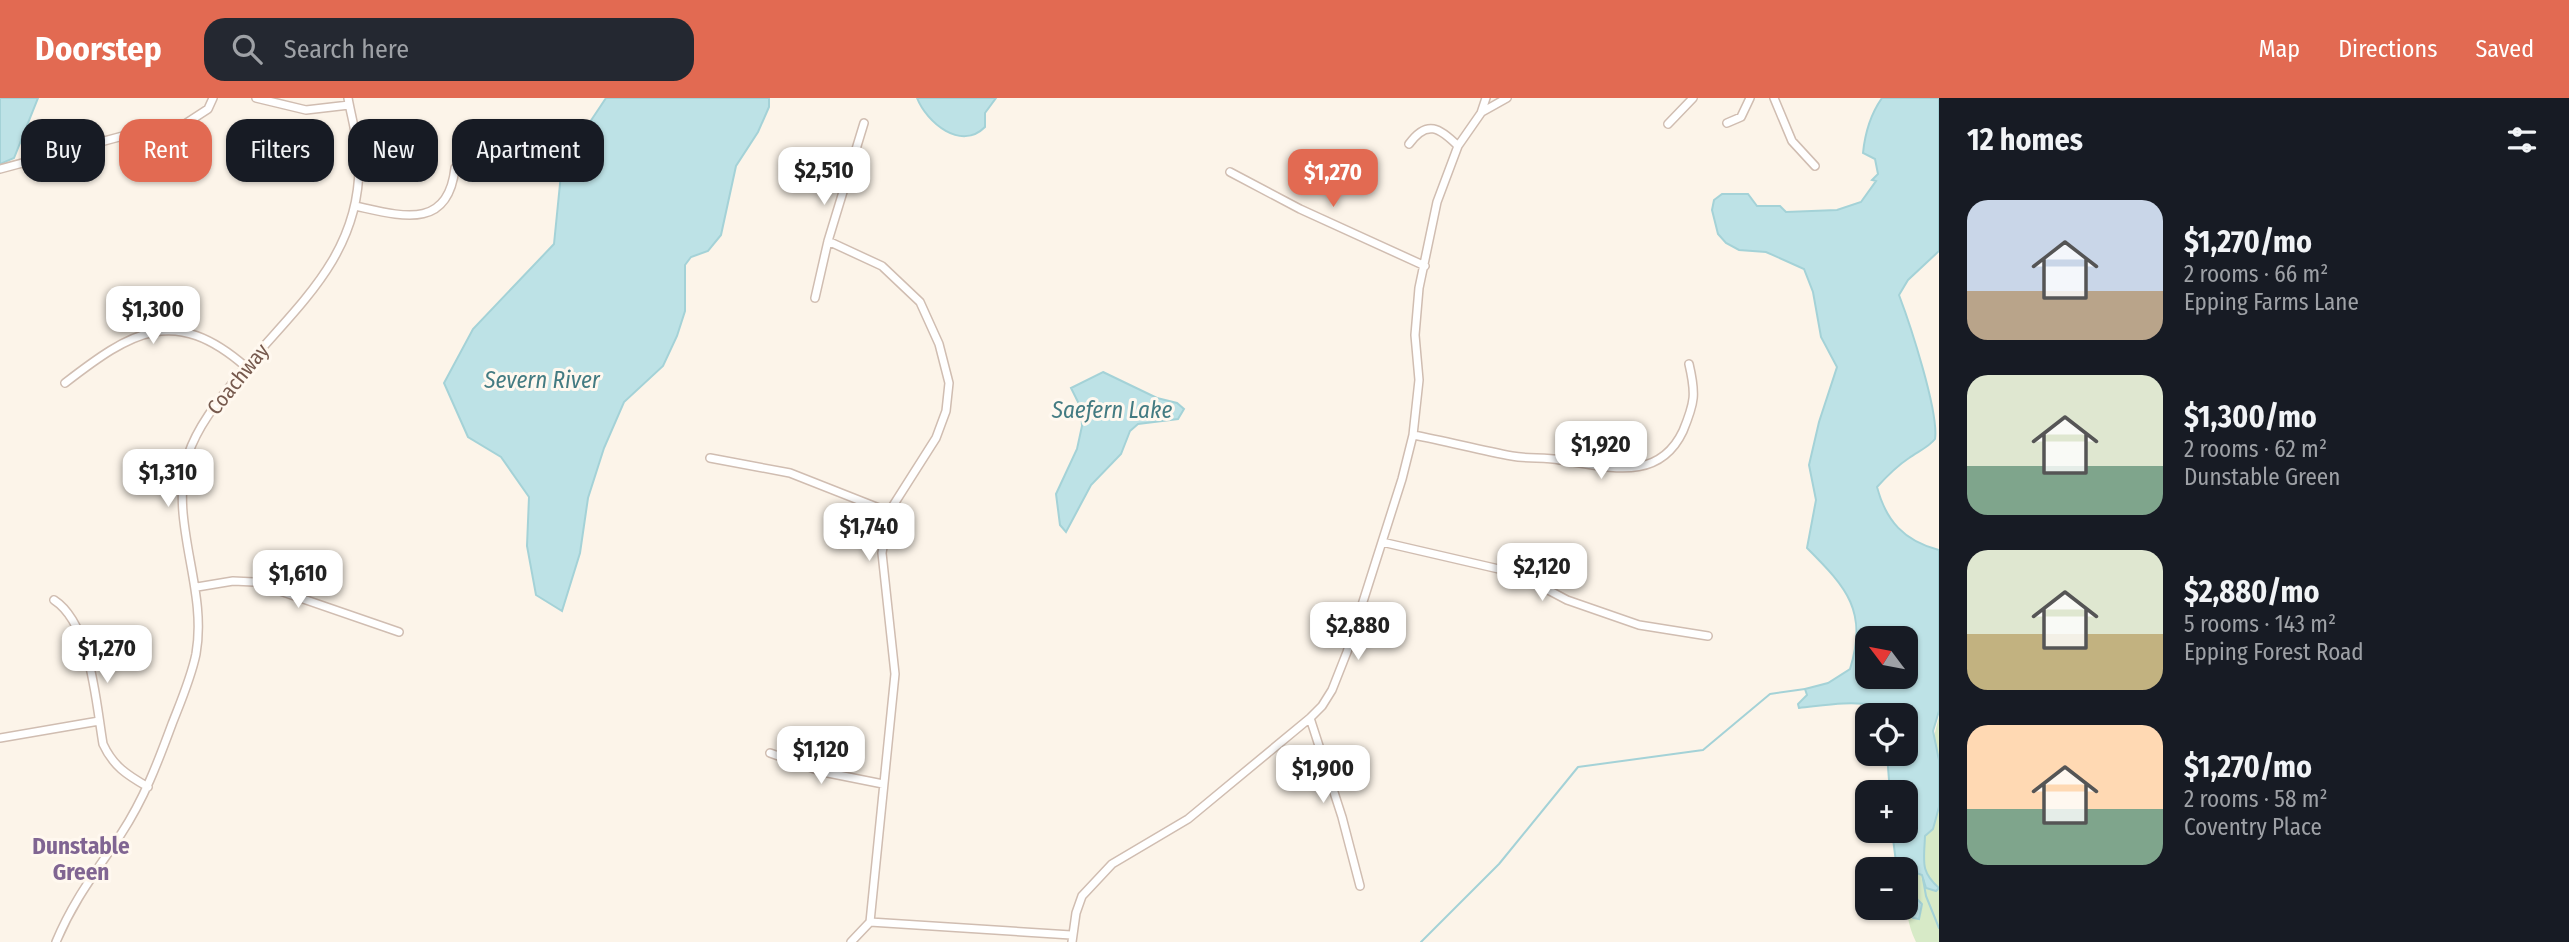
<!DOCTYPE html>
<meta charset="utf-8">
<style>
:root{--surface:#171b24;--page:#242831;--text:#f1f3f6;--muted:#9ea1a6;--accent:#e26a52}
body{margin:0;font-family:"Fira Sans Condensed",sans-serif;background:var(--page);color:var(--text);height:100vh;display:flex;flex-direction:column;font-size:26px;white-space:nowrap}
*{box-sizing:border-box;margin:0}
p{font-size:23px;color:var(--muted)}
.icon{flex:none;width:38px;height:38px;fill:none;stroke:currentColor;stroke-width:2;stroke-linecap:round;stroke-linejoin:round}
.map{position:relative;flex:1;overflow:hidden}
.panel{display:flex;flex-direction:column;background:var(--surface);width:630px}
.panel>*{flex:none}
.guide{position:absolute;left:21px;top:21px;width:665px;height:63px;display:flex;gap:14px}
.needle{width:46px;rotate:302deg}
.tools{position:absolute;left:1855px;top:528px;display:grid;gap:14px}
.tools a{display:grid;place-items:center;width:63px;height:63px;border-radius:14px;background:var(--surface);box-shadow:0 2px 5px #0004;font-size:35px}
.price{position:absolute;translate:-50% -60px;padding:0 16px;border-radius:14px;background:#fff;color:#222;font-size:23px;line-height:46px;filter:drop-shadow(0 2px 4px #0008)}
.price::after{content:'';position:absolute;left:50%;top:42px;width:21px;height:16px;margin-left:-10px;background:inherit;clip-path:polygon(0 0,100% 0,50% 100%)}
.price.on{background:var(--accent);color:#fff}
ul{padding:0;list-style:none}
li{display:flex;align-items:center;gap:21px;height:175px;padding:0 28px}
li span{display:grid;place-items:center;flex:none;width:196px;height:140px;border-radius:21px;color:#555}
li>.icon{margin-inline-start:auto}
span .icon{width:84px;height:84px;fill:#fffc;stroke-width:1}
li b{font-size:30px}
h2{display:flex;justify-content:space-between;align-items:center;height:84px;padding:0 28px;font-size:30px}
.pill{padding:0 24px;border-radius:21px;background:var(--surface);box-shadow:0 2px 5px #0004;font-size:24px;line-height:63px}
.pill.on{background:var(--accent);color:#fff}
header{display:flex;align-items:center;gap:42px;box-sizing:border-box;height:98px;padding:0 35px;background:var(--accent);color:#fff}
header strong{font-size:33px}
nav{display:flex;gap:38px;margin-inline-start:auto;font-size:24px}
.search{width:490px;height:63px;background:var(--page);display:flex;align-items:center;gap:18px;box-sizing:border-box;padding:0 24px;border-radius:21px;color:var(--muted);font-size:26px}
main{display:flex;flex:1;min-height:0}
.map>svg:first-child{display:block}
.green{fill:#d7eac7}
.water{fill:#bde2e6;stroke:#a4d2d7;stroke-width:2;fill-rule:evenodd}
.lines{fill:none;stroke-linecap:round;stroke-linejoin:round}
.stream{stroke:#a4d2d7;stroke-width:2}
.minor-casing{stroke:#d0bdb1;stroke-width:10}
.minor{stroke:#fff;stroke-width:7}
.labels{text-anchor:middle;stroke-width:6;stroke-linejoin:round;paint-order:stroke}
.street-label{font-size:21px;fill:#76594d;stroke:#fff8ef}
.water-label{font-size:23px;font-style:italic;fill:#437b82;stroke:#fff8ef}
.neighbourhood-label{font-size:23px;font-weight:bold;fill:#806592;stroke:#fff8ef}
</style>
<header>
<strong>Doorstep</strong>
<div class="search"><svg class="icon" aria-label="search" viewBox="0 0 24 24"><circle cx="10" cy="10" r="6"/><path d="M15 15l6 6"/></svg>Search here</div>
<nav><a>Map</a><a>Directions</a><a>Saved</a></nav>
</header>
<main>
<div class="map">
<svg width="1939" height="844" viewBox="0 0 1939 844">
<rect width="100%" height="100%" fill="#fcf4e9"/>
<path class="green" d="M1939,619V844H1916C1904,820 1906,798 1906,772H1899Z"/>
<path class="water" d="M0,0H38L14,60L0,66Z
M606,0H769V9L758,34L736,68L721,137L708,153L691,159L685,167V213L677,238L663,268L624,304L604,350L588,400L580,455L562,513L536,497L527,448L529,399L501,359L468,339L444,285L473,231L554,146L562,66Z
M917,0H996L985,15V29C961,53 927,25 917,0Z
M1882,0H1939V153L1908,182L1899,197C1910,226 1939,314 1935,341C1929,349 1917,354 1909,360C1897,368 1887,378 1877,389C1886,423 1904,443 1939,452V613L1933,633L1939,662V709L1933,731L1925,738C1924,764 1920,773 1939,790L1936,793L1926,790L1922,777L1914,774L1910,794L1922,806L1919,821L1913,820L1912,806L1906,797V772H1897L1892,733H1906V695H1890L1887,656H1906V618H1882L1875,607C1847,603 1827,607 1799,610L1798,606L1807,597L1805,591L1828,585L1850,571C1868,513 1847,490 1807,450L1816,402L1809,367L1819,324L1837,269L1821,239L1813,194L1804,171L1766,154L1739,152L1726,145L1718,136L1712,112L1714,102L1722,96H1748L1757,108H1780L1786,114L1837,112L1861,104L1876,83L1872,82L1878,76L1875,61L1863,55C1865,35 1870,17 1882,0ZM1867,541H1906V579H1867Z
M1103,274L1157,300L1177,305L1184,311L1178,321L1138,326L1130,333L1121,356L1091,387L1066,434L1060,427L1056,396L1077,351L1082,328L1081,310L1071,290Z"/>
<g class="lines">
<path class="stream" d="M1923,781L1926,798L1939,830
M1421,844L1499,766L1578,669L1703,652L1770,596L1805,591"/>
<g class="minor-casing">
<path id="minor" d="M256,0L306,12L349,7
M1774,0L1792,43L1815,68
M1482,14L1507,0
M1727,25L1741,19L1750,0
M1668,26L1693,0
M1409,46C1427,21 1440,30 1458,48
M0,71L134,35L185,26L208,11L213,0
M1230,74L1300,111L1425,168
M355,108C401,118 448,133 455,70
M828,143L882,168L920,204L939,246L949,285L946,313L936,340L889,414L882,455L895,576L870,824L851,844
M815,200L828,143L864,25
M65,285C131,234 174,206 246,269
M1413,337C1446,343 1479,352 1512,358C1528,361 1545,359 1560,362C1606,368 1658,386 1683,333C1695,304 1696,296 1689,266
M710,360L790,375L889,414
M1382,444L1516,475L1567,502L1639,527L1708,538
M197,489L233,483L254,484L399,534
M54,502C91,526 96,605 103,646C113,668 127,677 148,689
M1310,620L1342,719L1360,788
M0,640L99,623
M770,655L823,674L883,686
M870,824L1071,837
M56,844C74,801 96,774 121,736C144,701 158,664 172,626C181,603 191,580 196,556C208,489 168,424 188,357C198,327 219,302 239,277C293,211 359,161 359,68C359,45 352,22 348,0
M1072,844L1076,815L1082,798L1112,766L1188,721L1310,620L1322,608L1332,592L1347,554L1402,381L1413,337L1419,282L1415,237L1419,190L1437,104L1458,48L1481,15L1486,0"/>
</g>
<use href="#minor" class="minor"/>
</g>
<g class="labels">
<g class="street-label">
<text transform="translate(238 281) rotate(-51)" y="7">Coachway</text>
</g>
<g class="water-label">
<text x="542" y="290">Severn River</text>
<text x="1112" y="320">Saefern Lake</text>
</g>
<g class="neighbourhood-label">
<text x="81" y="756">Dunstable<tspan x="81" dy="26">Green</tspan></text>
</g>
</g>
</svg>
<div class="tools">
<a><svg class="needle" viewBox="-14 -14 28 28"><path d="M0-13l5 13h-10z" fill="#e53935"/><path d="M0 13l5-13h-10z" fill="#9ea1a6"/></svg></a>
<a><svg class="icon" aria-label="locate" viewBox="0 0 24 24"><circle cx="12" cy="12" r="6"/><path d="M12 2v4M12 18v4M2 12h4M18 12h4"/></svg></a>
<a>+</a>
<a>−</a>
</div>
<b class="price" style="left:824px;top:109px">$2,510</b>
<b class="price on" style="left:1333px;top:111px">$1,270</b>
<b class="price" style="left:153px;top:248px">$1,300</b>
<b class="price" style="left:1601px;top:383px">$1,920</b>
<b class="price" style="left:168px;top:411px">$1,310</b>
<b class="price" style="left:869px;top:465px">$1,740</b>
<b class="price" style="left:1542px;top:505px">$2,120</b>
<b class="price" style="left:298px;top:512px">$1,610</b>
<b class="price" style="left:1358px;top:564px">$2,880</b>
<b class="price" style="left:107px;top:587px">$1,270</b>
<b class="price" style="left:821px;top:688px">$1,120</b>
<b class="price" style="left:1323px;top:707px">$1,900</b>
<div class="guide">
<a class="pill">Buy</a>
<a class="pill on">Rent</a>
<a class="pill">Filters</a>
<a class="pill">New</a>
<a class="pill">Apartment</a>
</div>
</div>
<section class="panel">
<h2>12 homes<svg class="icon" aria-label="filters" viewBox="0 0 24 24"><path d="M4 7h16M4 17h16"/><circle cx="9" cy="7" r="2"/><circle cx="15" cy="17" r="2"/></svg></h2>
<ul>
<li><span style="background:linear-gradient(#c9d6e8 65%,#b9a48a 0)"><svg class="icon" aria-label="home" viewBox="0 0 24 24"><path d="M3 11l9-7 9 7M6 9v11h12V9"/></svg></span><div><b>$1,270/mo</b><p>2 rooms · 66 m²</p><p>Epping Farms Lane</p></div></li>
<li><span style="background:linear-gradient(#dfe7d0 65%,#7fa58c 0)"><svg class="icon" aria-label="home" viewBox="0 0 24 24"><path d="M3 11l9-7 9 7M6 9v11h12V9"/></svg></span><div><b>$1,300/mo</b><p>2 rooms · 62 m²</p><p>Dunstable Green</p></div></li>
<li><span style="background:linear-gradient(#dfe7d0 60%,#c2b280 0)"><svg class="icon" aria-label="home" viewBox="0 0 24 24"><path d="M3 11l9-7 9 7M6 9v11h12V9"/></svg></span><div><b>$2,880/mo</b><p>5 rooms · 143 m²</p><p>Epping Forest Road</p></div></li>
<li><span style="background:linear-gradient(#ffd9b3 60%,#7fa58c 0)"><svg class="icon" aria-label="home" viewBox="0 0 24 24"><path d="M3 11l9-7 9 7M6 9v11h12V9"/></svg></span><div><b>$1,270/mo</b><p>2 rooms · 58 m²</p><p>Coventry Place</p></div></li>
</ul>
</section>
</main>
